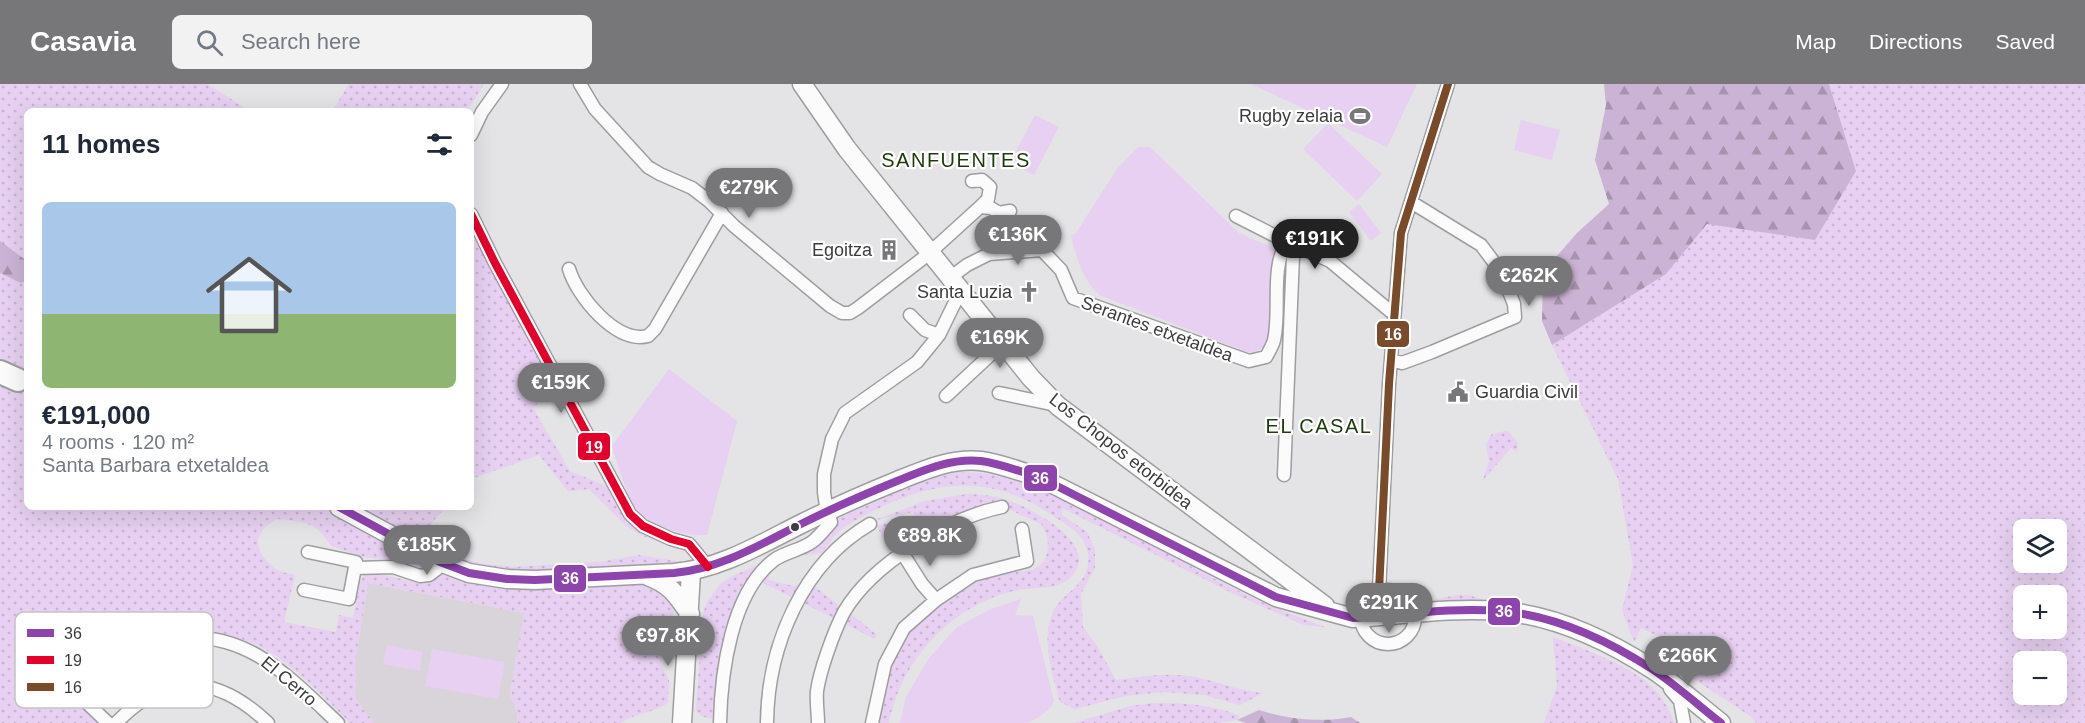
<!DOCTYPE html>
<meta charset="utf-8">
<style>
:root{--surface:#fff;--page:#f2f2f3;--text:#1f2937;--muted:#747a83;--accent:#777678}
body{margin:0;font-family:Helvetica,sans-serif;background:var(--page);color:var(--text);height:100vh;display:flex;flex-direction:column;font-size:22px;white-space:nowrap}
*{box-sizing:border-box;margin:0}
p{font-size:20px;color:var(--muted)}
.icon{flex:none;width:33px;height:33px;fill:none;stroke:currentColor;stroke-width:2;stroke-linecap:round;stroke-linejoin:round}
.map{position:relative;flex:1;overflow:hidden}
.panel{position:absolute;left:24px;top:24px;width:450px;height:402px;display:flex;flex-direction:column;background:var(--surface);border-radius:9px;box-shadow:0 6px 24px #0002}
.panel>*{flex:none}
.buttons{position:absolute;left:2013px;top:435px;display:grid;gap:12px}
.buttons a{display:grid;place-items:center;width:54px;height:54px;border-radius:9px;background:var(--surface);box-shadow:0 6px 24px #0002;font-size:30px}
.price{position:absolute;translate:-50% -51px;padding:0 14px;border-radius:21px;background:var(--accent);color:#fff;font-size:20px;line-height:39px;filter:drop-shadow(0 2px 3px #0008)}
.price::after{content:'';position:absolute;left:50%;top:36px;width:18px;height:14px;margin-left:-9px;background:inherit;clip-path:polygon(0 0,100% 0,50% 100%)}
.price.on{background:#222;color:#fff}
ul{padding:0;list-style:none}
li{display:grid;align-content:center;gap:12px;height:318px;padding:0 18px}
li span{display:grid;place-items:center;height:186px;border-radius:9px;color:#555}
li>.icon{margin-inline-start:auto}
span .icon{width:108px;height:108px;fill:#fffc;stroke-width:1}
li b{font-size:26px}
h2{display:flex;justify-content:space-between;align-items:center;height:72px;padding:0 18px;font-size:26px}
header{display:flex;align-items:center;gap:36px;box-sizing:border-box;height:84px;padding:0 30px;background:var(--accent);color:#fff}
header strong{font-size:28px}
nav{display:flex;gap:33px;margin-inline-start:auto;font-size:21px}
.search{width:420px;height:54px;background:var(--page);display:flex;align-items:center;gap:15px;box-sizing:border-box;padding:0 21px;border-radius:9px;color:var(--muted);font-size:22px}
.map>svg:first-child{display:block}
.built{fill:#d8d4da}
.grass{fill:url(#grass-dots);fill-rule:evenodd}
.forest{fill:url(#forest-firs)}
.green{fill:#e7d0f1}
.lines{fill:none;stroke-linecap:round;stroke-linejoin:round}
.street-casing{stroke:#9e9d9f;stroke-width:15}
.secondary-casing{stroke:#9e9d9f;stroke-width:21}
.highway-casing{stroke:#9e9d9f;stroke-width:26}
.street{stroke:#fbfbfb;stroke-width:12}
.secondary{stroke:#fbfbfb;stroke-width:18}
.highway{stroke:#fbfbfb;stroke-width:22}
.bus-1-casing{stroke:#fff;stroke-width:12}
.bus-2-casing{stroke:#fff;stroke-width:12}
.bus-3-casing{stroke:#fff;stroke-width:12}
.bus-1{stroke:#8e44ad;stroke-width:8}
.bus-2{stroke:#e4002b;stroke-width:8}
.bus-3{stroke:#7a4b2a;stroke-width:8}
.bus-dot{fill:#3c3b3d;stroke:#fff;stroke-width:2}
.labels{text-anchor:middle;stroke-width:4.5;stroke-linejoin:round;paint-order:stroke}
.poi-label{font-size:18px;fill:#3c3b3d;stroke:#fff;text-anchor:end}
.street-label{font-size:18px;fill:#3c3b3d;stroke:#fff}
.neighbourhood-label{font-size:20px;letter-spacing:1.5px;fill:#1e3b0c;stroke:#fff}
.key{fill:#fff;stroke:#c4c4c5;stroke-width:1.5}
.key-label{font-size:16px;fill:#3c3b3d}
.line-badge{stroke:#fff;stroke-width:2}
.badge-label{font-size:16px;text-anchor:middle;font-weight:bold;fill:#fff}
</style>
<header>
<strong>Casavia</strong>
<div class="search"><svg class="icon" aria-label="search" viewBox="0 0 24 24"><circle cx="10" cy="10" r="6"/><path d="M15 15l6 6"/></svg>Search here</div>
<nav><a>Map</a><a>Directions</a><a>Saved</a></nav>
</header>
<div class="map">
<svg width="2085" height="639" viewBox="0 0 2085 639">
<defs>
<pattern id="grass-dots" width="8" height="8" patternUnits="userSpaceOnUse" patternTransform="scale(1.5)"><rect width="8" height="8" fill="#e7d0f1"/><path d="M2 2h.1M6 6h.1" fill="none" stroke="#c7b4d0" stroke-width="1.8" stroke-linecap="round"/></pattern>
<pattern id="forest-firs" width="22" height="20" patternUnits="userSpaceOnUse" patternTransform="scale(1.5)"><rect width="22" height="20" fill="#cbb3d5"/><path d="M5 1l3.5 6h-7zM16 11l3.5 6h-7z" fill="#a693ae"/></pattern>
</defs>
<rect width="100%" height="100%" fill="#e4e3e5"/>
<path class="built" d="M368,499L524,529L510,610L517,628V639H374L356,615V573Z"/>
<path class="grass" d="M0,0H207L250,27H27V177L0,157Z
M349,0H484L467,27H332Z
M1829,0H2085V639H1756L1750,632L1653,568L1660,553L1641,544L1634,558L1622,526L1633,481L1618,395L1552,261L1666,190L1707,139L1815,155L1856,86ZM2024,446H2056V478H2024ZM2024,512H2056V544H2024ZM2024,578H2056V610H2024Z
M471,149L557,302L533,324L570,387L609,403L667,460L677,464L643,452L626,442L589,405L568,407L539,371L471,395Z
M0,189L21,199L27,196V423H445L420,454L455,472L483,480L512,483L600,478L639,471L681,478L653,502L659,503L676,523L664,551L661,580L669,596L668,619C653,629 635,629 621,639H517V628L510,610L524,529L368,499L356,573V615L374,639H350C323,612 296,583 263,564C249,556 234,553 219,551C156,540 123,561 77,600L79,618L99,639H0ZM277,435C304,438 316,437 331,462L363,473L391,476L420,487H425L429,484L442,492C435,493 429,500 420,499C402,497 382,487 364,492L360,498L353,534L339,531L336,548L284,538L295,491C289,489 282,489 277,486C266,479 253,463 260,451C263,443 270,439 277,435Z
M1506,347L1510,349L1518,359L1517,368L1511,364L1482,397L1489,378L1486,361L1488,356L1492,350Z
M959,388C1009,387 1052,409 1096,431C1142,454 1187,481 1233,504C1263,520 1294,531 1325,543L1304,541L1230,508L1062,424V431L1087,448L1095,466V484L1081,510L1083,543L1097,562L1116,596C1142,592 1168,588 1195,593C1218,598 1240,607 1263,609L1240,621L1204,611L1164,608L1125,612L1075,625L1060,618C1053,593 1042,560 1051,533C1059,507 1093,503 1088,469C1085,451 1069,442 1055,433C981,382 921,399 847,441L838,448L821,469L792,472L816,461L837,435L911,402L939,392Z
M967,410C981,410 994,412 1007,416C1032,424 1104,462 1070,494C1057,506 1034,503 1018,506C953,519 901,576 889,639H880C883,614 888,586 900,563C911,542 954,508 976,497C988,491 1003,489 1016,485L1017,488C1023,487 1031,487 1036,484C1052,475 1050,453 1041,440L1002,422L926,448L913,428L872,437L925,417Z
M910,433L883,452L876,442Z
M758,481L771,487L768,496L793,502L803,499L794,514L753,494L729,541L722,566L713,635L701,632L696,626L703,529L707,518L720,500L730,493Z
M811,500L844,525L837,536L801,518Z
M1458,511H1468L1485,516L1455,517L1430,520L1436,515Z
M850,529L877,551L874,555L844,539Z
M1553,553C1597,571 1660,588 1674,639H1544L1557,602Z
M1153,619C1184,619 1212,620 1240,632L1237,636L1219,639H1074L1130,622Z"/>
<path class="forest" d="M1604,0H1829L1856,87L1815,156L1707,140L1666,190L1552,261L1542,237L1543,188L1577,149L1609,120L1595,76L1606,21Z
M0,157L27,177V196L21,199L0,189Z
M1259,626C1287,635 1322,639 1351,633L1360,639H1246L1237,636Z"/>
<path class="green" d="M1251,0H1417L1387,63Z
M1035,31L1059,43L1034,91L1010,79Z
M1521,36L1560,46L1552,76L1514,66Z
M1328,39L1382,90L1357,117L1303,65Z
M1138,63H1150L1239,149L1278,166C1277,185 1276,246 1267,259C1262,266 1256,268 1247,268L1099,211C1082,194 1077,175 1071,152L1076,149L1117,85Z
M1359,120L1381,149L1371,157L1349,128Z
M669,285L737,337L707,451C685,452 658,445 642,430C627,417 618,380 612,362Z
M1021,515L1015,531L1033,532L1054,617L1051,623L1039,633L1028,639H900L906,613L929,574L957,543L991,525Z
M387,561L423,568L420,587L383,580Z
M432,565L505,578L498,615L425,602Z
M115,607L118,610L102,625L89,612L92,609L103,619Z"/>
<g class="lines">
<g class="street-casing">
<path id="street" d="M580,0L595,25L648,83L660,90L692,104L709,117L734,142L830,222L842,229H850L858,224L926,172L980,123L991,124L999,129L1010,127
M471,51L482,28L502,0
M972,97L982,96L990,103L988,115L980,123
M471,130L495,179L630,430L643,442L671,455L689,460L708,483
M1236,132L1287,158L1330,177L1390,227L1394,228
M569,185C577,212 616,260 648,252L655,245L722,129
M951,193L967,181L989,170L1042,166L1061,186L1073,214L1249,277L1266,273C1269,267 1273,261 1274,256C1281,226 1270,184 1287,158
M910,231L925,246L939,251
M1392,276L1402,279L1432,268L1515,233L1514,220L1508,205L1493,177L1481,161L1411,118
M999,309L1056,321
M946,312L1003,259
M1284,391L1293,172L1296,162
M826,422L824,408V390L832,355L845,329L917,278L939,251L961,206
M916,446L896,459L922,500L936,516
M355,484L393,483L420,492L429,491L437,485L440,478
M1361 533a27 27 0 1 1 54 0a27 27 0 1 1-54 0Z
M304,506L349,515L356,478L308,468
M1379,507L1389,300L1401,149L1448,0
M1670,605L1680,617L1684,639
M767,638C768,561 803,479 870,440
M108,639L85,617L82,611C84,594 106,582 120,573C135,562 153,558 172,555C246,544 289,593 338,639
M116,639C167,587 216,590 268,639
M720,639C721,589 731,509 774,476C785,468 801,466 812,458C819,453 825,445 831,438L830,434
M818,639C818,629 816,617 817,607C820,586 834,547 844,528C872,480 948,434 1002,423
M872,639L885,580L904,544L936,516L973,491L1027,477L1022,445"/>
</g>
<g class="secondary-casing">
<path id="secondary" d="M802,0L847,65L1031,294L1058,322L1325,522
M339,423L440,478L469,489L507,495L535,496L674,489C720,485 761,460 801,440C833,424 865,410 897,397C924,386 951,374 981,377C1002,380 1023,388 1043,395L1276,513L1353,534C1402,531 1451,523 1500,527C1554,531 1607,556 1652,585C1676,601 1698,621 1721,639
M648,492C671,501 676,510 690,530
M682,639L691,488"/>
</g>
<g class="highway-casing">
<path id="highway" d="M0,288L18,296"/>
</g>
<use href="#street" class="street"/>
<use href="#secondary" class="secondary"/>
<use href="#highway" class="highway"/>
<g class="bus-1-casing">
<path id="bus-1" d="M339,423L440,478L469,489L507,495L535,496L674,489C720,485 761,460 801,440C833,424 865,410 897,397C924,386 951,374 981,377C1002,380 1023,388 1043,395L1276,513L1353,534C1402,531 1451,523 1500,527C1554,531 1607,556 1652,585C1676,601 1698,621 1721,639"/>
</g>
<g class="bus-2-casing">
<path id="bus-2" d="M471,130L495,179L630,430L643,442L671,455L689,460L708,483"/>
</g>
<g class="bus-3-casing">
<path id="bus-3" d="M1379,507L1389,300L1401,149L1448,0"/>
</g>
<use href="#bus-1" class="bus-1"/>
<use href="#bus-2" class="bus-2"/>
<use href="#bus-3" class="bus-3"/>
</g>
<defs>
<g id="stadium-bare" transform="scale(1.62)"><path d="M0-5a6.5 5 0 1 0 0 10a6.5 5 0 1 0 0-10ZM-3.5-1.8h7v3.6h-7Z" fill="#777678" stroke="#fff" stroke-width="2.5" paint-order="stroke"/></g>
<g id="building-bare" transform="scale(1.62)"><path d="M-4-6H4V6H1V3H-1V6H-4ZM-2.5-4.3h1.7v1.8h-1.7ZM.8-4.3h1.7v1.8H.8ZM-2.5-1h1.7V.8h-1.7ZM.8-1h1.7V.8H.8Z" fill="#777678" stroke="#fff" stroke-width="2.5" paint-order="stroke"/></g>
<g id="church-bare" transform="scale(1.62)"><path d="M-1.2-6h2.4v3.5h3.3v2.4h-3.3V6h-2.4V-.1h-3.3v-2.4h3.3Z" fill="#777678" stroke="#fff" stroke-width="2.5" paint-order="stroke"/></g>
<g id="civic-bare" transform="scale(1.62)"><path d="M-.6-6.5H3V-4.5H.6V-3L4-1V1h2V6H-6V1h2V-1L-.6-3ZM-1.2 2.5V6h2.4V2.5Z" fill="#777678" stroke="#fff" stroke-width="2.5" paint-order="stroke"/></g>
</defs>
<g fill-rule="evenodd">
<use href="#stadium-bare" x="1360" y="32"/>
<use href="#building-bare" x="889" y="166"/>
<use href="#church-bare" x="1029" y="208"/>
<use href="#civic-bare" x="1458" y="308"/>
</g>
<circle class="bus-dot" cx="795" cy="443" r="5"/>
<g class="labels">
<g class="poi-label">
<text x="1343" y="38">Rugby zelaia</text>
<text x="872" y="172">Egoitza</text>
<text x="1012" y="214">Santa Luzia</text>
<text x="1475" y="314" text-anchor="start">Guardia Civil</text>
</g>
<g class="street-label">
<text transform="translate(1157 245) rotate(20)" y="6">Serantes etxetaldea</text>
<text transform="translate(1121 367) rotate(38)" y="6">Los Chopos etorbidea</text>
<text transform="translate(289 597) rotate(40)" y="6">El Cerro</text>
</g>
<g class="neighbourhood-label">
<text x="956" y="83">SANFUENTES</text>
<text x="1319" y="349">EL CASAL</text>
</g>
</g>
<rect x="15" y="528" width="198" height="96" rx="9" class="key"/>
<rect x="27" y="545" width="27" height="8" fill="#8e44ad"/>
<rect x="27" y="572" width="27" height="8" fill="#e4002b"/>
<rect x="27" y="599" width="27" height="8" fill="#7a4b2a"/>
<g class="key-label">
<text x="64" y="555">36</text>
<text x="64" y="582">19</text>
<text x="64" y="609">16</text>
</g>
<g class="line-badge">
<rect x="1376" y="236" width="34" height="28" rx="6" fill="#7a4b2a"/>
<rect x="577" y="348" width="34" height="29" rx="6" fill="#e4002b"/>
<rect x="1023" y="380" width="35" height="28" rx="6" fill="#8e44ad"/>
<rect x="553" y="480" width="34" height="29" rx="6" fill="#8e44ad"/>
<rect x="1487" y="513" width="34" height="29" rx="6" fill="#8e44ad"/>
</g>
<g class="badge-label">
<text x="1393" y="256">16</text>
<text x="594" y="369">19</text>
<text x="1040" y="400">36</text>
<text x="570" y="500">36</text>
<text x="1504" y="533">36</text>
</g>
</svg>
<div class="buttons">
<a><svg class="icon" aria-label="layers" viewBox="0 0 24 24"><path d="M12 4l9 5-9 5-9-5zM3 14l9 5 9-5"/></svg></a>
<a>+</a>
<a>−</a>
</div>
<b class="price" style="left:749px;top:135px">€279K</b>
<b class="price" style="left:1018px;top:182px">€136K</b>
<b class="price on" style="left:1315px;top:186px">€191K</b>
<b class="price" style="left:1529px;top:223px">€262K</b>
<b class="price" style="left:1000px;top:285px">€169K</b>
<b class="price" style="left:561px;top:330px">€159K</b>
<b class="price" style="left:930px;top:483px">€89.8K</b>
<b class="price" style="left:427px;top:492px">€185K</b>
<b class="price" style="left:1389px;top:550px">€291K</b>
<b class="price" style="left:668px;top:583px">€97.8K</b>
<b class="price" style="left:1688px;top:603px">€266K</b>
<section class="panel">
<h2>11 homes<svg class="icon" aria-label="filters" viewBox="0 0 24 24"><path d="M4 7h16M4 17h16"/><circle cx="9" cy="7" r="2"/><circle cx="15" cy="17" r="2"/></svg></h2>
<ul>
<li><span style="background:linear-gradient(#a9c7e8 60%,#8fb573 0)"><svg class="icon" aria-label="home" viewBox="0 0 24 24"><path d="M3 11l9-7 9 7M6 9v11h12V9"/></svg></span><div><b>€191,000</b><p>4 rooms · 120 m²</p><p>Santa Barbara etxetaldea</p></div></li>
</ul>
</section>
</div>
